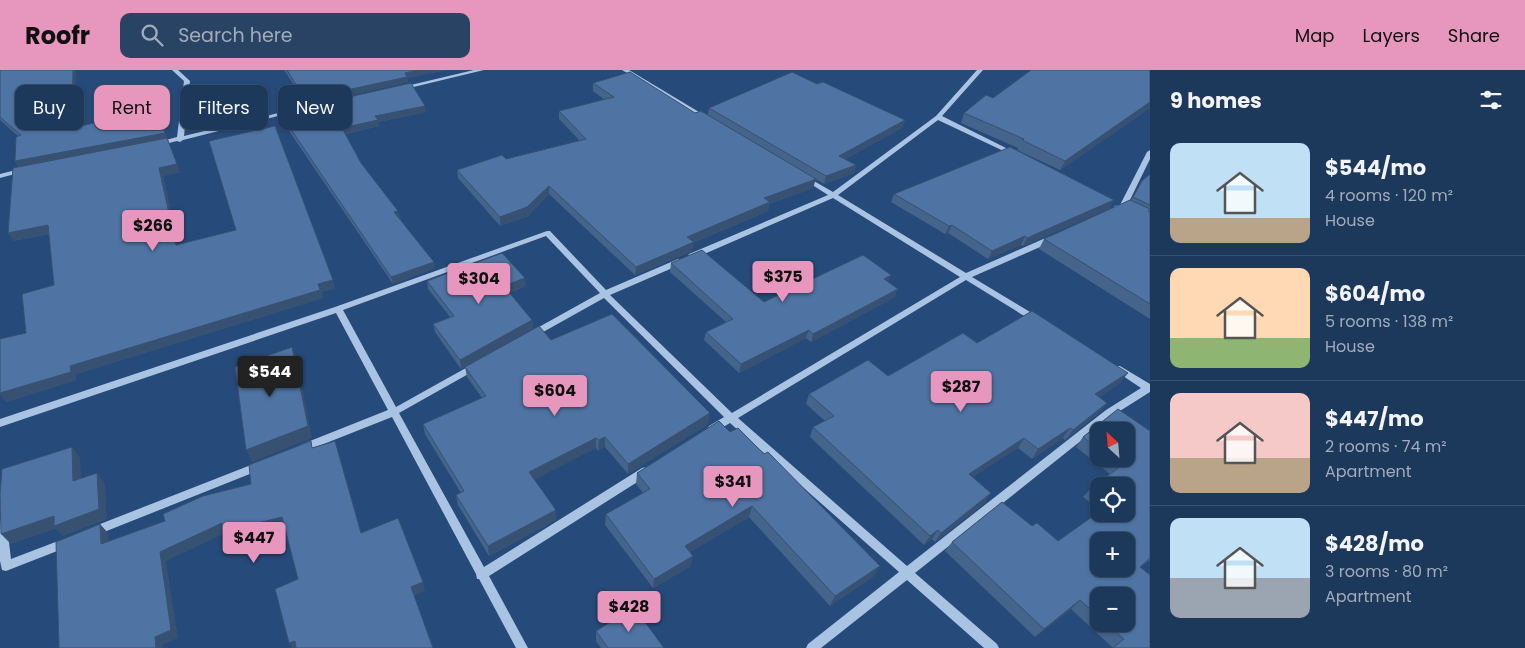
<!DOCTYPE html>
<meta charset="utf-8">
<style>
:root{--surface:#1c385b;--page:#294364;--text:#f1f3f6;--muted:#a0acbb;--line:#3a5271;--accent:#e797bd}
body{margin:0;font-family:Poppins,sans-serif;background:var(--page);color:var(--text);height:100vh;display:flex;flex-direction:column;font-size:19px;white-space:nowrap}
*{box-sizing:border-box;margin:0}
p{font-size:16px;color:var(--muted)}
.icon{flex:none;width:28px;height:28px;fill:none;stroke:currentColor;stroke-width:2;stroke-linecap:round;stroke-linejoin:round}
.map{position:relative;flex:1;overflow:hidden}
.details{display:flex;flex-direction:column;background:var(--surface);width:375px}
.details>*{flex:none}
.hud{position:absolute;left:15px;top:15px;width:475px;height:45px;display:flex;gap:10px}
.needle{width:32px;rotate:334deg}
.tools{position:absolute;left:1090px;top:352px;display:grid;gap:10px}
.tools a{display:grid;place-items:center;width:45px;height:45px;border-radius:10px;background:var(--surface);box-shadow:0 1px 4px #0004,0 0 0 1px var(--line);font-size:25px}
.price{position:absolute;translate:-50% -42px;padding:0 11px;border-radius:5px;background:var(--accent);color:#111;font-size:16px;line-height:32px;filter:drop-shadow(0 1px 2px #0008)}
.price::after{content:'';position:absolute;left:50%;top:30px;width:15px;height:11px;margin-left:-8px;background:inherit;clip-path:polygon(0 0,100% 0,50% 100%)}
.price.active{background:#222;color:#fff}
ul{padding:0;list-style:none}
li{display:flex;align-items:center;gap:15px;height:125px;padding:0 20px}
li+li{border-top:1px solid var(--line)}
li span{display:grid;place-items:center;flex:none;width:140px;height:100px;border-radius:10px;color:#555}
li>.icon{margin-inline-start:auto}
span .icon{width:60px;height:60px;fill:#fffc;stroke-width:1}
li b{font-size:21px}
h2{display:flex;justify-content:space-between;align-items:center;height:60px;padding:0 20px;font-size:21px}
.tag{padding:0 18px;border-radius:10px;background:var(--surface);box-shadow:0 1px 4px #0004,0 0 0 1px var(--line);font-size:18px;line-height:45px}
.tag.active{background:var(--accent);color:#111}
header{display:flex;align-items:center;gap:30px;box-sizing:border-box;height:70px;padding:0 25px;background:var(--accent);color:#111}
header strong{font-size:24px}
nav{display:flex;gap:28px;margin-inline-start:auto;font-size:18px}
.search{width:350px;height:45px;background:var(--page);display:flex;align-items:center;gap:12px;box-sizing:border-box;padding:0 18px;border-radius:10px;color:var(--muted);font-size:19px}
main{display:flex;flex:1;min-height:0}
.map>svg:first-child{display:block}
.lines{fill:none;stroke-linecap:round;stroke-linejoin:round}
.minor{fill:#a9c3e3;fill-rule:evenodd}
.wall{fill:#44648c;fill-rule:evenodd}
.shaded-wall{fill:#375172}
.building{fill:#4f74a3;stroke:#375172;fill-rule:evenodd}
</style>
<header>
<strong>Roofr</strong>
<div class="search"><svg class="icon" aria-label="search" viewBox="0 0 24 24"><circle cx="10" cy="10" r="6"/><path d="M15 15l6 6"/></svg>Search here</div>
<nav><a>Map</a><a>Layers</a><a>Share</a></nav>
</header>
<main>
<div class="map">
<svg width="1150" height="578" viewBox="0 0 1150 578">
<rect width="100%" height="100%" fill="#264a79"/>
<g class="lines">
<path class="minor" d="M172,0H178L190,11L184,66L319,33L322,35L183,70L180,72L177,71L157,76L154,74L155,73L177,67L184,11Z
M474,0H484L401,20L398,18Z
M622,0H629L709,48L704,49Z
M977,0H983L942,46L1016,83V85H1012L938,50L838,125L966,203L1050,166H1056V170L972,207L1040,248L1041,250L1040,252H1034L966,210L738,348L907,496L1106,340L1141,318L1114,300L1113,298L1114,296H1120L1150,314V322L1112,346L915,503L997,574L999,578H984L907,510L821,578H806L808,574L899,502L730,353L715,362H709L707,359L709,356L724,347L604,228L536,266H530L529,264L530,262L600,223L546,166L343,240L396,337L473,294H479L480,296L479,298L399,343L484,497L642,398L646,397L650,398L651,401L650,404L489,506L528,578H516L479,509H477L476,504L392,347L306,381L303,382L300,381L298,378L300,375L388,340L336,243L0,357V349L335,237L547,161H550L606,220L678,189H684L685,191L684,193L610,225L732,343L960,207L833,128L695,188H689L688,186L689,184L828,125L803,109V107H807L833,122L936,46Z
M1150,80V89L1127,136L1120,140H1114V136L1120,135L1147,82Z
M24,98L26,99V101L0,108V104Z
M261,391L265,392L266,395L265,398L94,466L90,464L89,461L90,458Z
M0,435L4,436L5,439L11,489L66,468L70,470L71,473L70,476L6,501L2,500L0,491Z"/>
</g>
<path class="wall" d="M0,0L75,57L180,102L163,106L178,174L335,218L321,222L323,228L76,304V310L6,332L26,263L54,215L49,164L13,171L18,97L15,91L18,66L0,50Z
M284,0H446L407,8L408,12L307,35Z
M1150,0V38L1060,100L1017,80L1018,78L961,53L964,43L993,28Z
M593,13L813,118L769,134L768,141L693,173L692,181L635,205L549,124L528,146L500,156L458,108L457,100L506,89L580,71L559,49V41L605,30L593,21Z
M817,14L905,50L902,58L845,89L856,95L854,103L824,114L708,45L709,38Z
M309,36L426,42L378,52L379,56L345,64L361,93L400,147H399L435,198L393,214L289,61L288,55L316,49L311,42Z
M1150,104V249L1039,179L1044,169L1131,130L1142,111Z
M894,124L1110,138L1023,176L1021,175L988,189L948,163L945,164L891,132Z
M671,193L764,232L891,205L888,212L895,227L811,272L806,268L739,303L704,270L706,262L726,252L670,202Z
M427,211L526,216L509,223L532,250L533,258L461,299L435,262L433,254L450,247L428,219Z
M551,270L708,354L628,404L605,377L598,381L596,378L534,409L556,440V450L489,486L458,435L456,425L461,423L425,364L423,354L482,328L467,307L465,297Z
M977,273L1120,313L1099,327L1107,333L1100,342L1065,370L1063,368L1032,389L1018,378L972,407L985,433L935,472L932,469L924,475L810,367L813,357L825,351L806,334L809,324L888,306Z
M1118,339L1150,361V490L1140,497L1150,505V578H1113L1071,539L1035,567L945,481L952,472L1002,432L1032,456L1037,453L1058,471L1099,442V444H1126V416H1099V439L1083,427L1092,417L1110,404L1076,377L1083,367ZM1099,361H1126V389H1099ZM1099,471H1126V499H1099ZM1099,526H1126V554H1099Z
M719,351L874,506L830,536L749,447L690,482L691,496L653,518L605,455L606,444L643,423L636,414L637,403Z
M596,561L664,578H601L596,571Z"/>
<path class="shaded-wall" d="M73,0H76L75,64L72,58Z
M419,0H446L407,8L408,12L307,35L305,29Z
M1150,32V38L1060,100L1065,91Z
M425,36L426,42L378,52L379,56L344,64L342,58L375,46Z
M156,39L180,102L163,106L180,183L18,98L15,91Z
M905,50L902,58L837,93L839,86Z
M856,95L854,103L824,114L826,106Z
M816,109L813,118L769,134L768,141L693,173L692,181L635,205L636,197L687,167L764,128Z
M549,116V124L528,146L500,156V147Z
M1114,130L1110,138L1023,176L1027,168Z
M398,141L400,147L396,148L394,142Z
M48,155L53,163L13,171L8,163Z
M952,155L948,163L945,164L949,156Z
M1025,166L1021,175L988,189L992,181Z
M434,192L435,198L393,214L391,207Z
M891,205L888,214L884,209Z
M525,208L526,216L504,224V216Z
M333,210L335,218L321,222L323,228L76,304V310L6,332L0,325V323L70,296L318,214Z
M898,219L895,227L811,272L813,264Z
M532,250L533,258L461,299L460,290Z
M809,260L806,268L739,303L741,294Z
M292,277L297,289L312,368L252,392L246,380Z
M1128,303L1120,313L1088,334L1095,324Z
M1107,333L1100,342L1065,370L1073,360Z
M710,343L708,354L628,404V394Z
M1070,358L1063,368L1032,389L1038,379Z
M605,367V377L598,381L599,370Z
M596,368V378L530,412L529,402Z
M1024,368L1018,378L962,414L969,404Z
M335,371L338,380L364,472L361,463Z
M72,377L80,388L82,421L73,411Z
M97,403L105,414L107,449L63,466L56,459L11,474L1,464Z
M991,423L985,433L935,472L941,463Z
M752,436L749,447L683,486L685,476Z
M556,440V450L489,486L488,476Z
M282,447L287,457L228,471L223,464L166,491L178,568L162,575L163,578H156L155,567L160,482L222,453Z
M100,454L108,463L109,483L101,474Z
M938,460L932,469L924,475L930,466Z
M693,486L691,496L653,518L654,509Z
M880,496L874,506L830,536L835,526Z
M423,512L425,521L414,526L411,517Z
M1080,530L1071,539L1035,567L1044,559Z
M295,571L299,578H292L289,573Z"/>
<path class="building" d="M0,0H73L72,58L156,39L165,63L15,91L16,67L21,65L0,47Z
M287,0H419L405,3L407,7L305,29Z
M1031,0H1150V32L1065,91L1022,70L1024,69L964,43L986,25L993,28Z
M630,2L695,43L701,41L816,109L764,128L770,132L687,167L694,172L636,197L549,116L527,137L500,147L457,100L502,85L506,89L586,69L559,41L614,27L593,13Z
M792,2L817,14L823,12L905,50L839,86L856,95L826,106L709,38Z
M411,13L425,36L375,46L378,50L342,58L361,93L398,141L394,142L434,192L391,207L288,55L318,49L309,36Z
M275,56L333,210L318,214L320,220L70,296L71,302L0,323V269L26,263L22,224L54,215L48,155L8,163L13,98L167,68L177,94L159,98L176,175L236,160L209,71Z
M1010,77L1114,130L1027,168L1025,166L992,181L952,155L949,156L894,124Z
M1150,104V135L1133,127L1142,111Z
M1130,130L1150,139L1148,141L1150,142V234L1044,169Z
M702,180L764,232L863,185L891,205L884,209L898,219L813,264L809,260L741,294L706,262L733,249L671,193Z
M502,183L525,208L504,216L532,250L460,290L433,254L454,246L427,211Z
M1032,241L1128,303L1095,324L1107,333L1073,360L1070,358L1038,379L1024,368L969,404L991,423L941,463L938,460L930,466L813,357L834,346L809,324L868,290L888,306L963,263L977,273Z
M612,244L710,343L628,394L605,367L599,370L596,368L529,402L556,440L488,476L456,425L464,421L423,354L486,326L465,297L539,256L551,270Z
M292,277L308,356L246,380L235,297Z
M1118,339L1150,361V488L1140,497L1150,505V578H1113L1124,569L1107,554H1126V526H1099V547L1080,530L1044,559L952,472L1002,432L1032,456L1037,453L1058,471L1099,442V444H1126V416H1099V422L1092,417L1121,396L1112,389H1126V361H1099V379L1083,367ZM1099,471H1126V499H1099Z
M719,351L730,362L738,358L764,384L768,382L880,496L835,526L752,436L685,476L693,486L654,509L606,444L650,419L637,403Z
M311,371L312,378L335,371L361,463L398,448L423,512L411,517L433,578H296L295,571L289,573L275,519L298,509L282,447L222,462V453L160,482L171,560L155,567L156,578H59L56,472L100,454L101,474L165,451L163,444L203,426L251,414L249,395Z
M72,377L73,411L97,403L99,439L54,456V446L1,464L0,424L2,399Z
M634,537L664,578H608L596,561Z"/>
</svg>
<div class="tools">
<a><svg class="needle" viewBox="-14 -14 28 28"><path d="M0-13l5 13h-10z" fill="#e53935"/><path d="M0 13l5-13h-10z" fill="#a0acbb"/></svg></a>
<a><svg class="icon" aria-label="locate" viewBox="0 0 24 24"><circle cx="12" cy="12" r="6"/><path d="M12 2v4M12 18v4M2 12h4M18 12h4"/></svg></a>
<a>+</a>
<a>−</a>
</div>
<b class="price" style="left:153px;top:182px">$266</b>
<b class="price" style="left:783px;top:233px">$375</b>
<b class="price" style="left:479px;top:235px">$304</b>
<b class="price active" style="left:270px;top:328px">$544</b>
<b class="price" style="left:961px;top:343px">$287</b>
<b class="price" style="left:555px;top:347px">$604</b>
<b class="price" style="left:733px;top:438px">$341</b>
<b class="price" style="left:254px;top:494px">$447</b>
<b class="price" style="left:629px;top:563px">$428</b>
<div class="hud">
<a class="tag">Buy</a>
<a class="tag active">Rent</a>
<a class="tag">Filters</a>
<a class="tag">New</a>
</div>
</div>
<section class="details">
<h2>9 homes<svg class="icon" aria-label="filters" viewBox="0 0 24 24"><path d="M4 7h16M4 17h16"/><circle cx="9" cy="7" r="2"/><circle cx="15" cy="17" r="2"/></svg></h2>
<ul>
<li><span style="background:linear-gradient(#bfe0f5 75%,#b9a48a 0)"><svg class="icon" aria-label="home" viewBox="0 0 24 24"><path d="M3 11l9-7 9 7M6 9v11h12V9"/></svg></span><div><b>$544/mo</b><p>4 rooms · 120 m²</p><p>House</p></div></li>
<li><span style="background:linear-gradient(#ffd9b3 70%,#8fb573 0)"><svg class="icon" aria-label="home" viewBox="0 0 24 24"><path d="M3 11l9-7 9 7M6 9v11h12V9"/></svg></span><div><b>$604/mo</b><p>5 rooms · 138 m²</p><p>House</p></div></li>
<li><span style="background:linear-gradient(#f6c9c9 65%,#b9a48a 0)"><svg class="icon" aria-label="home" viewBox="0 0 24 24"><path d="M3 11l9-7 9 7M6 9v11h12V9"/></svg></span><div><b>$447/mo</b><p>2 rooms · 74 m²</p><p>Apartment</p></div></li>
<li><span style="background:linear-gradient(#bfe0f5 60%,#9aa5b1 0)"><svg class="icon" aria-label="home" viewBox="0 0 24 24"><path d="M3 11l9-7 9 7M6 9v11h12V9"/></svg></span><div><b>$428/mo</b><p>3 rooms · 80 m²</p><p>Apartment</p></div></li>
</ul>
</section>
</main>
